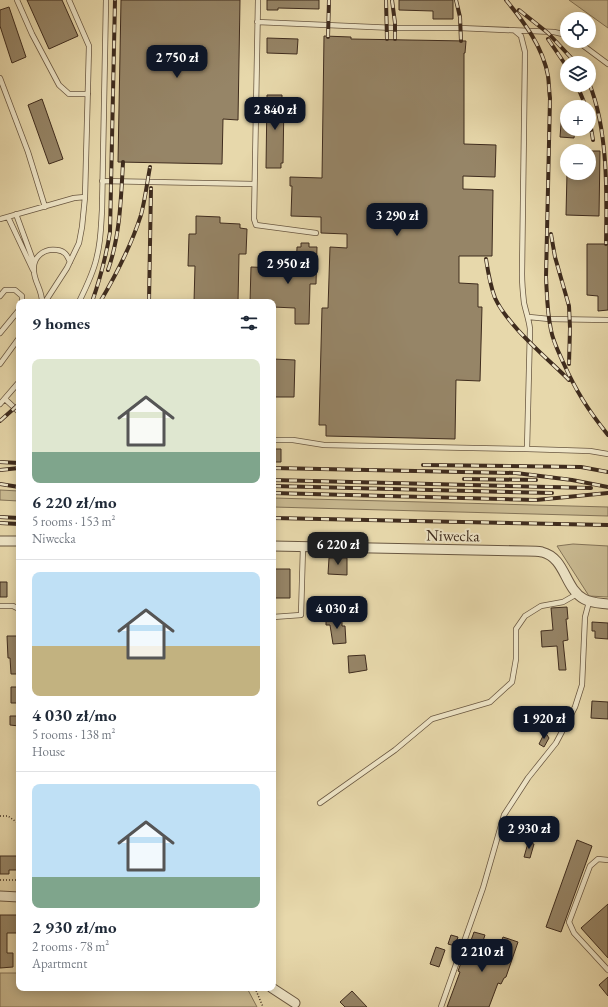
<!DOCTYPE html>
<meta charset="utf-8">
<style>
:root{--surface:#fff;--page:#f2f2f3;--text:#1f2937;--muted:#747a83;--line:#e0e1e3;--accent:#111827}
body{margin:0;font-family:"EB Garamond",serif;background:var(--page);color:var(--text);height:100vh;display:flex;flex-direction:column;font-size:15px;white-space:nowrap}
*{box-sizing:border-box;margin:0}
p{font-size:13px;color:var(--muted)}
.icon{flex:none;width:22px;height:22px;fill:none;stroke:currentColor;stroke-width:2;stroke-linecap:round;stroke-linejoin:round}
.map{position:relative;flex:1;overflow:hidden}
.panel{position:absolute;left:16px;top:299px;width:260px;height:692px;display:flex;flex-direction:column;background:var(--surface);border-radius:8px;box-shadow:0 2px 10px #0003}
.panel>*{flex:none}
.fabs{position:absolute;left:560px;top:12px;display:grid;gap:8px}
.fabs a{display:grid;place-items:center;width:36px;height:36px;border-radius:50%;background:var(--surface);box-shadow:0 2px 10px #0003;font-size:20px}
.price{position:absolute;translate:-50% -34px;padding:0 9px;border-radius:8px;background:var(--accent);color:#fff;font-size:13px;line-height:26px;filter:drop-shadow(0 1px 2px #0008)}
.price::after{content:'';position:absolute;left:50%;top:24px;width:12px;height:9px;margin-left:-6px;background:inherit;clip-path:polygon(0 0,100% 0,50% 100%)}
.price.current{background:#222;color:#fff}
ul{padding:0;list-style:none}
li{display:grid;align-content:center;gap:8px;height:212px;padding:0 16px}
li+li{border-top:1px solid var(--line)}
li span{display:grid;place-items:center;height:124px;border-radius:8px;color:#555}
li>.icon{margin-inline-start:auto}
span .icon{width:72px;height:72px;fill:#fffc;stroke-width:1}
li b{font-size:17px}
h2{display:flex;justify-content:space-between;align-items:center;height:48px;padding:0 16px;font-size:17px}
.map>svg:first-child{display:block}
.green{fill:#cabb93;stroke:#847458}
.building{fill:#968567;stroke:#3f2c1e}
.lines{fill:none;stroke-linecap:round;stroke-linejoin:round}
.service-casing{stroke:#695741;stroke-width:6}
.minor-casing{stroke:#695741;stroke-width:11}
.path{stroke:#3f2c1e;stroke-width:1.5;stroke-dasharray:1 2;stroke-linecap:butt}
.service{stroke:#efe6c8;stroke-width:4.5}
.minor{stroke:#efe6c8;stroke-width:9}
.rail-casing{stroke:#3f2c1e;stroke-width:4}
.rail{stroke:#efe6c8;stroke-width:2.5;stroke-dasharray:8;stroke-linecap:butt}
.labels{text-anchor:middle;stroke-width:4;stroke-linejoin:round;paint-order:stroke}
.street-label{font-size:16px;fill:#3f2c1e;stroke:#efe6c8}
</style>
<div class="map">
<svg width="608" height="1007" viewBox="0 0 608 1007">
<rect width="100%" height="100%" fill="#e7d8ab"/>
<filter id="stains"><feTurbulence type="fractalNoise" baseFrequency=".005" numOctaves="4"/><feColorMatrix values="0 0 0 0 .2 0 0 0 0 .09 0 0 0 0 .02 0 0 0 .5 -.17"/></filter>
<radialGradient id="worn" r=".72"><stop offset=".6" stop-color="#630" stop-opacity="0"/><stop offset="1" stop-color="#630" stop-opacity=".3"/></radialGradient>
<path class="green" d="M569,0H608V28Z
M0,490L19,491V501L0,500Z
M273,498L608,507V516L273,507Z
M573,544L608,546V597L589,596L557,546Z
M0,973H19V988H245L248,990L257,1007H0Z"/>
<path class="building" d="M27,0H62L78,36L49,49Z
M121,0H240L238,120L223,119L222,164L118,162Z
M267,0H319V9L278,8V10H267Z
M399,0H453V19H433V11L399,10Z
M9,7L26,57L12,63L0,26V10Z
M324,36L351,37V39L466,41L465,53H464V144L496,145L495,177L463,176V189L493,190L492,256H459V283L478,284V307H482L480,381L456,380L455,439L326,436V425H319L322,308H328L330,247L347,248V234L321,233V217L291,216L292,186H290V177L322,178Z
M267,38L298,39L297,54L267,53Z
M267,95H282V99H284L283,163H281V168H266Z
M42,99L63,159L49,164L28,105Z
M562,111L567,112V129H575L574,138L560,137Z
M589,151H600L599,216L566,215L567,173H589Z
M196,216L220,217V223L240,224V228L247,229L246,254H239L238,302H194L195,266H188L189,234H196Z
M301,243H309V247H317L316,284H310L309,324H295V308L273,307V302H250L251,267L274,268V272L296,273L297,247H301Z
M587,244H608V310L598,311V296L587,295Z
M273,359L295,360L294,397H273Z
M273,449H281V462H273Z
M329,558H347V575L328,574Z
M273,569H290V598H273Z
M0,582H7V597H0Z
M567,607L568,619H566L568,640L563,641L566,670H559L557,646L542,647L541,631L553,630L551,608Z
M342,616V626H345L346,643L333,644L330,625H326V617Z
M592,622L608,623V639L595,638V631H592Z
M7,636H18L19,674H11L10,658H8Z
M365,655L367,670L349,673L348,656Z
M11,687H19V703H11Z
M592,701L608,702V719L591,718Z
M10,716H19V726L10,725Z
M545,732L549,738L544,747L539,744Z
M577,840L592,846L561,932L546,927Z
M528,843L534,844L530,858L524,857Z
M0,856H19V870H9V874H0Z
M608,904V958L581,928Z
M0,915H19V933H7V953H13V967L0,968Z
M474,932L485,935L482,944L498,950L503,937L518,942L506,977L504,978L501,984L498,983L489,1007H447L460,972L458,971L461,963H463Z
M451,935L458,937L455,946L448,944Z
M436,947L445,950L439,967L430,964Z
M608,977V996L599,985Z
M352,991L367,1007H345L340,1002Z"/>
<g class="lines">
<g class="service-casing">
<path id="service" d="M17,0L32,34L59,85L69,94H88
M258,0L254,219L256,225L316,233
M257,22L395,28H460L554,32L567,35
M515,31L521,36L525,52L522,274C522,284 523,294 524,303C526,312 529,320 530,329L527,449
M577,41L608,64
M0,78L28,152L45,207
M102,181L254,184
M16,214L34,263
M8,217L33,270
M0,219L74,198L85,197
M0,296L5,290H15L22,296V302
M42,302C42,290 35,283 34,272C32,257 44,248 57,250C65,251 67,255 70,262
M45,302L67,268L79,243L82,227L85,197L89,46L69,0
M79,302C86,287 94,272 97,256C101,241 101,225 102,210L106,0
M529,317L549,319L608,320
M0,333L19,310
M0,364L19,338
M5,399L19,412
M0,404L19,382
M273,440H293L324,445L527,449L590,451L608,454
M0,606H13L19,609
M273,617L301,615L303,547
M320,803L395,750L432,719L490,702L512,682L516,659V629L525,616L541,606L563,602L577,594
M608,860L598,859L590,866L569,922L574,933L608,970
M441,1007L483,888L504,815L528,778L556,743L575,707L582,685L585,617L589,602"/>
</g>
<g class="minor-casing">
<path id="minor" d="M0,541H19
M273,546L527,551C532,551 537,551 542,552C566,558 564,588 584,599C591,603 600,603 608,604
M0,896L19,897
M272,988L295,1003"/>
</g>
<path class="path" d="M0,816H8L19,824
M0,880H19
M255,988L263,1007"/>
<use href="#service" class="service"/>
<use href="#minor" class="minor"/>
<g class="rail-casing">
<path id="rail" d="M386,0L387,39
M392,0L395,23V39
M456,0L460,17L461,41
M506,0C524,22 543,47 548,76C549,83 549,91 550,98L546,277C547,295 547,312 551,330C553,341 558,351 563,362C576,391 588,410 608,435
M519,10L548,33L576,63
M328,37L329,0
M548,39L567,67
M589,83C608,129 607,193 606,244
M577,85L586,107
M589,116L593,140
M551,234L555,257L569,306L570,328L569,364
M486,259C488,272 490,285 495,298C508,326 546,357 569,380
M108,270C120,236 121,199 123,162
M92,302C100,279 106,257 110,232L115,0
M100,302C116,275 131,246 141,215C145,200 147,183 150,167
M149,302L151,188
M0,421L19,404
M0,462L19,463
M423,465L581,467L608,472
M273,468L516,473L572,480L608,487
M0,470L19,468
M464,479L536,480
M273,480L591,488
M0,484L19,487
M273,486L552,493
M273,493L536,500L608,493
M0,517L19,518
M273,518L608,525
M0,523L19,524"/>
</g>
<use href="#rail" class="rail"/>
</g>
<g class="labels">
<g class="street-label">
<text transform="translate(453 535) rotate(1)" y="6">Niwecka</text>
</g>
</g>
<rect width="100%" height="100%" filter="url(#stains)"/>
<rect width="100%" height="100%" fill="url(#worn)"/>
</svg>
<div class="fabs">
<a><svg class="icon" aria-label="locate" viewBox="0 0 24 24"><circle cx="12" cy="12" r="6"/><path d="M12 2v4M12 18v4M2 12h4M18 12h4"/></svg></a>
<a><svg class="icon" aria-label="layers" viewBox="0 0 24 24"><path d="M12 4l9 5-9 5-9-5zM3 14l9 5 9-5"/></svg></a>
<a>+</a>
<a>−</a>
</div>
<b class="price" style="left:177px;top:79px">2 750 zł</b>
<b class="price" style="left:275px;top:131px">2 840 zł</b>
<b class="price" style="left:397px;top:237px">3 290 zł</b>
<b class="price" style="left:288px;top:285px">2 950 zł</b>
<b class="price current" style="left:338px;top:566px">6 220 zł</b>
<b class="price" style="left:337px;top:630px">4 030 zł</b>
<b class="price" style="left:544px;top:740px">1 920 zł</b>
<b class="price" style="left:529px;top:850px">2 930 zł</b>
<b class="price" style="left:482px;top:973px">2 210 zł</b>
<section class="panel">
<h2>9 homes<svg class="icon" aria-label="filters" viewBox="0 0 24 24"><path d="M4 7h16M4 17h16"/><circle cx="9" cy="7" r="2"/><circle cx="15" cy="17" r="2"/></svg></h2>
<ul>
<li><span style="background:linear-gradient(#dfe7d0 75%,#7fa58c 0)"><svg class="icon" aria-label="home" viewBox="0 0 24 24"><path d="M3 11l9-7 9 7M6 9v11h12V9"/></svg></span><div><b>6 220 zł/mo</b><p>5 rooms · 153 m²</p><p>Niwecka</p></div></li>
<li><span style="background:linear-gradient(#bfe0f5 60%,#c2b280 0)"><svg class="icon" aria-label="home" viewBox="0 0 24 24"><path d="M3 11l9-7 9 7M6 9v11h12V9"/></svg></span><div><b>4 030 zł/mo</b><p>5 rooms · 138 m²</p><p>House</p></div></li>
<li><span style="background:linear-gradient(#bfe0f5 75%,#7fa58c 0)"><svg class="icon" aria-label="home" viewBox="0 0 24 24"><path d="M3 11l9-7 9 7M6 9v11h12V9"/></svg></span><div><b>2 930 zł/mo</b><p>2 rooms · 78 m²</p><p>Apartment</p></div></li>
</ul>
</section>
</div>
